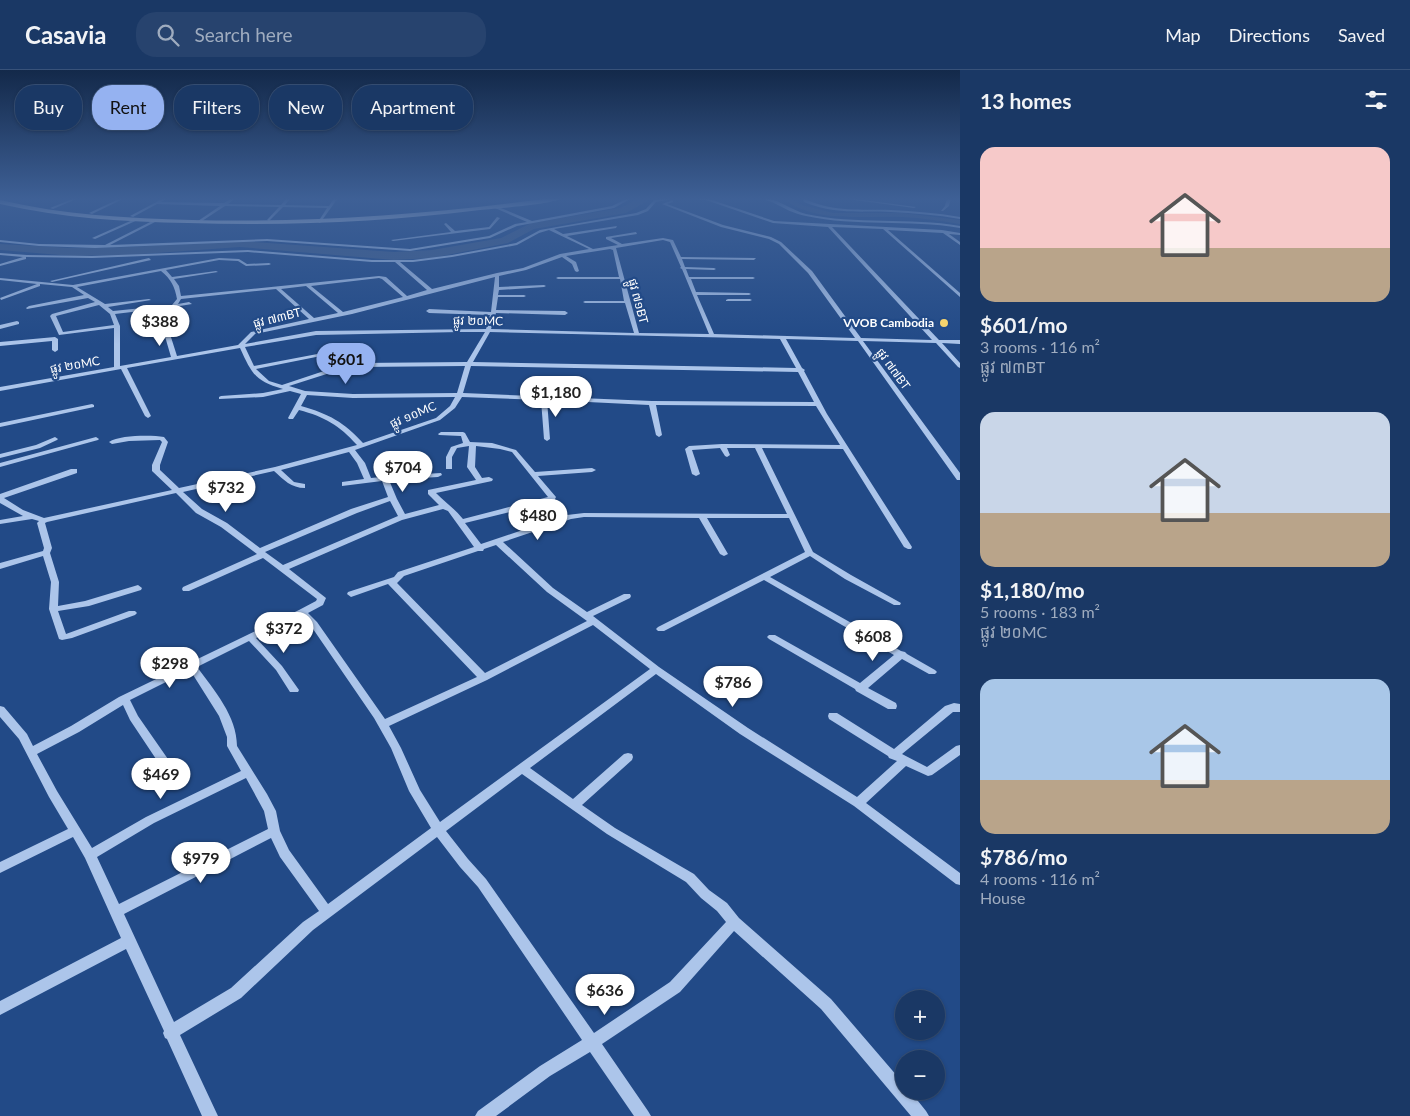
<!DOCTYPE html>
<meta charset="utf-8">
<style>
:root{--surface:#1a3865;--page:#27436e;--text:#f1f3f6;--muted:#9facbf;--line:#385279;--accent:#95b2f1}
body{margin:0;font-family:Lato,"Noto Sans Khmer",sans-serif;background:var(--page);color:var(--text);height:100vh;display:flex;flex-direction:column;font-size:19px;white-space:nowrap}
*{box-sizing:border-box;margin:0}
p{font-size:16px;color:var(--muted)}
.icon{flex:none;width:28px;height:28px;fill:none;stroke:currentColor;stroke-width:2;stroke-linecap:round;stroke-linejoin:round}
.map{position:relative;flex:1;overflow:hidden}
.details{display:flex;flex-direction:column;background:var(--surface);width:450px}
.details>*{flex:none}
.guide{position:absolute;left:15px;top:15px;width:475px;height:45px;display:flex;gap:10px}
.controls{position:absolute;left:895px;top:920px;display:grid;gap:10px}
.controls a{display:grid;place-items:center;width:50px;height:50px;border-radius:50%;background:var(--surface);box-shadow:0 1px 4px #0004,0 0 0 1px var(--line);font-size:25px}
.price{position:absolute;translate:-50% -42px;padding:0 11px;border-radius:18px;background:#fff;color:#222;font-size:16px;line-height:32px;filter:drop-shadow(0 1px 2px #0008)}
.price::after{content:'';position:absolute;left:50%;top:30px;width:15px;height:11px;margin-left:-8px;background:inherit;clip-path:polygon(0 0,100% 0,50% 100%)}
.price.active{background:var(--accent);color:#111}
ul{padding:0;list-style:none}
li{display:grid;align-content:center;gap:10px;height:265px;padding:0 20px}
li span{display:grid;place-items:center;height:155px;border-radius:15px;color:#555}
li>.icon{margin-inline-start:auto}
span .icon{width:90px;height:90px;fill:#fffc;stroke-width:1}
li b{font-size:21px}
h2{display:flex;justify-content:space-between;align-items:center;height:60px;padding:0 20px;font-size:21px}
.chip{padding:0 18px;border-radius:20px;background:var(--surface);box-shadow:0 1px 4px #0004,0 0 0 1px var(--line);font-size:18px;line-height:45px}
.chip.active{background:var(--accent);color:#111}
header{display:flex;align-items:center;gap:30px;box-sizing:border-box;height:70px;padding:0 25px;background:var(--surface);border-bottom:1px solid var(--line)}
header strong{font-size:24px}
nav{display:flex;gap:28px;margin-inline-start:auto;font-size:18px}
.search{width:350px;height:45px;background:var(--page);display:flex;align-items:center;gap:12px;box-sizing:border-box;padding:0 18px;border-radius:20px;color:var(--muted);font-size:19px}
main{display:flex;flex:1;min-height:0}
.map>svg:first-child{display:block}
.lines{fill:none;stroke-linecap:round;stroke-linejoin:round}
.canal{fill:#415e8a;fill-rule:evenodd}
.river{fill:#415e8a;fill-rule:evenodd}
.minor{fill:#acc5ea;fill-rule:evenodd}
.major{fill:#eff4fe;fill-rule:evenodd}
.poi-dot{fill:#f6d46e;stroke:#224a87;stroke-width:2}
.labels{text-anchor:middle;stroke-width:4.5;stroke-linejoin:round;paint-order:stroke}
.far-street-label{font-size:12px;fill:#fff;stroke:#224a87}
.far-poi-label{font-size:12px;font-weight:bold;fill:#fff;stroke:#224a87;text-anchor:end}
</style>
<header>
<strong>Casavia</strong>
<div class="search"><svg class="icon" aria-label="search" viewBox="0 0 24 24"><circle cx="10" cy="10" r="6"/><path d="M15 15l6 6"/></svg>Search here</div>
<nav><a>Map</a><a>Directions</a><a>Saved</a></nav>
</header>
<main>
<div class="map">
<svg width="960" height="1046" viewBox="0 0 960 1046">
<rect width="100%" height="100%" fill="#224a87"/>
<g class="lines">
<path class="canal" d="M782,128H789L802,135L833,143H902L960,150V154C941,151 922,148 902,147C863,145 815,154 782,128Z"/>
<path class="river" d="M640,128H653L626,143L534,159L508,173L432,188L394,190L240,177L128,185L72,186L0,180V174L72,178L128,177L240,171L394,182L432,180L501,168L531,153L620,138Z"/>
<path class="minor" d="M75,128H79L53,139L50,138Z
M121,128H125L92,144L89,143Z
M164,128H168L161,132L224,133L232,128H236L228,134L281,135L287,128H291L285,135L329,136L334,128H338L320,153L318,152L327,138L283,137L269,151L267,150L279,137L225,136L199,153L198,151L220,136L157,134L133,147L130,146Z
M628,128H632L614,138L517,156L490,168L410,181L267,171L95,178L39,176L0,172V170L39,174L105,175L156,149L157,151L110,175L267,169L410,179L489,166L515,154L527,152L495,138L496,136L532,151L612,136Z
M669,128H706L774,151L942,160L960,163V165L949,164L960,172V175L943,163L888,160L960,223V227L883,159L832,157L939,270H960V274L942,273L960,293V298L958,297L936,273L863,271L960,403V410H957L858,271L786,269L802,298L805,300L804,301L827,344L912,477L911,479H908L904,477L843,379L762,378L813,482L851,505L901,533L900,535H894L845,509L810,486L770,507L901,581L905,582L907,584L935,600L937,602L935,604H929L902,589L868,618L896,633L897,636L896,639H888L856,621L855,619L769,569L767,567L769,565H775L860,613L894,585L764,510L664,561H658L656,559L658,557L805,482L789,448H707L728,484L724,486L720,484L699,448L584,447L571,449L503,472L553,518L587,542L624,524H630L631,526L630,528L593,546L659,597L748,658L857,727L897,691L889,688L888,686L829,649L828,646L829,643H837L894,679L945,636L954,633L960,634V642H953L902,684L927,697L956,676L960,675V685L932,705L928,706L906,696L866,733L960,803V815L956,814L854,736L740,664L656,604L530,698L573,729L624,684L628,683L632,684L633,687L632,690L582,735L615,758L694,804L709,820L727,833L739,848L831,929L904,1014V1021H910L926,1041L929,1046H911L821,939L734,861L680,922L602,974L648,1041L651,1046H634L590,982L550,1006L496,1046H475L478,1041L540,996L582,970L478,817L460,797L437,767L313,860L241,928L180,965L218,1046H202L167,969L165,968L163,963L164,961L126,879L0,945V931L121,868L85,788L73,767L0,803V792L68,759L49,727L19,669L0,647V636L4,637L27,664L33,676L71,656L119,627L299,540L316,531L317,529L263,488L189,521H183L182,519L183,517L257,484L221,457L196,443L176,423L47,452L45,453L52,478L50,483L59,512L58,536L85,531L138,515L142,518L141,520L89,536L58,541L66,564L129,541H135L137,543L135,545L72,568L62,570L59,569L49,539L51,512L43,486L0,499V493L43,481L44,478L37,453L39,451L32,449L0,454V450L23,446L0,433V424L71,399H77V403L4,428L23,440L44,448L172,420L152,401V395L162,372L160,370L129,371L112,374L109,372C120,365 151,365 164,367L168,372L160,395V400L179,418L275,397L357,375C339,355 325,347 299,340L293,349H289L288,348L301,324L290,321L263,327L219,329V327L221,326L263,323L283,319C255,311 252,304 240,278L127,298L151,346L148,348L145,346L121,299L0,321V317L114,297V258L59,265L50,246L52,244L95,232L88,228L27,239L26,238L29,236L84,225L72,217L40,214V216L1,230L0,228L37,214L0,210V208L73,215L219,188L239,189L247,194L269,193L271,194L269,195L246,196L238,191L219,190L166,200L172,207L216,201L218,202L174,209L179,216L181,226L379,206L386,207L407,226L427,220L395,192H372L248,182L92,188L26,187V189L0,196V194L23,187L0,185V183L27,185L92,186L248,180L372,190H413L452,185L516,173L540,160L636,143L646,139L654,130ZM673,129L706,130L773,153L828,157L932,270L861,268L812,201L781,172L771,167L723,155L667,134L673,132V130L662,134L721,157L769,169L779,174L808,203L855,268L714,264L697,225H749L751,224L749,223L696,222L691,209H753L755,208L753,207H689L686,199L714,200L716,199L714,198L685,197L682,189L754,190L756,188L681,187L673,170L663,168L622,174L611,168L637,164L636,162L606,167V169L618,175L593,179L567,166L616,158L617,156L563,164L554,159L638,145L648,141L656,132ZM549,160L589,179L560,184L523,198L497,203L432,219L400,192H413L452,187L517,175L539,163ZM663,170L670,172L681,197L680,198L682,199L709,264L639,263L616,178ZM610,179L613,180L619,207H558L556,208L558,209H620L624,231H585L583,232L585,233H625L634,263L491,259L496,243L565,245L568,243L565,241L496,240L498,227H524L526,226L524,225H498L499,220L544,217L546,216L544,215L499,217V206L526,200L562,187L572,194L575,201L577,202L579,201L576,192L566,186ZM161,201C171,209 175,217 177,229L172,235L113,241L108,237L151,230L149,229L105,234L77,217ZM495,207L491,242L429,239L426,241L429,243L490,245L486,259L316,261L245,274L255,264L352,244ZM379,208L382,209L403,227L343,242L311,216ZM306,216L338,243L314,248L281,219ZM276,219L309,249L251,262L238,275L177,286L162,239L192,234L189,232L178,234L181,229ZM99,235L110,244L114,255L63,262L56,246ZM157,239L171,287L120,296V256L115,244ZM460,262H485L467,292L360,293L333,298L282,315L269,311L256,299L326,285L328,284V282L254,296L245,277L316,265ZM490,262L780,269L796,298L473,292ZM465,296L457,323L353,324L305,321L289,316L336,301L360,297ZM471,296L798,302L814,332L652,331L463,323ZM307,325L353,328L455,327L450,336L436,348L363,373C344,352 329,344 301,336ZM462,327L541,330L544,369L547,371L550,369L547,330L649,335L656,365L659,367L662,365L656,335L816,336L840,375L722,374L689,376L685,379L692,404L696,406L700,404L692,380L720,378L725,386L727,387L730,385L727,378H755L787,444L584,443L567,445L481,474L465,453L554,431L556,427L538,406L592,402L596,400L592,398L535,402L516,380L492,373L470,372L465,363L463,362H441L438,364L439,365L461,366L463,373L451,377L446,387V399H452V387L457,378L469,376L467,397L476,410L428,420V424L439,435L405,444L397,429L389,410L438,407L442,405L441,403L391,406L371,408L365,393L355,380L440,350L455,338ZM476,376L500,379L512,382L548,427L463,449C454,438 446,433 436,423L492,411L493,409L489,407L482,408L475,397ZM349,382L357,393L364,409L342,412V416L382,411L388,427L351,439L260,478L227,453L202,439L183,422L274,401C284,410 291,418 305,418V414L294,412L281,400ZM390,431L398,446L283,495L265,482L357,443ZM443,439L448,441L474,477L398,502L394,507L348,522L347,524L351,527L388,514L477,607L385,649L317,552L308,543L323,535L326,528L289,499L402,450ZM496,475L547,522L587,551L485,603L397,513L404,506L478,481H483L484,479ZM301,546L311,556L374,648L391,678L409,721L431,758L328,834L289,780L280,761L276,741L267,724L237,676C237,646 214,620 197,597L249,571L276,600L290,622H298L299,620L282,596L256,568ZM593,555L650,599L440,752L420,720L401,678L389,656L487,610ZM190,600L219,646L227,667V676L241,701L146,747L92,778L57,721L37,684L79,662L123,635L130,650L162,698L166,699L170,698L171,695L170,692L138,646L130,630ZM522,704L607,764L686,812L701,828L717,841L726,852L670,912L594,963L486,809L468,789L446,761ZM246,708L264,741L268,759L119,834L97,787L154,753ZM271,768L280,787L319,841L303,852L231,918L174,952L124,844Z
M759,128C775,126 790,140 806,144C856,155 909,147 960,156V158C909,149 856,157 806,146C794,144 784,138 774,133C769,131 764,130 759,128Z
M802,128H806L807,130C834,142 861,139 891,140C914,141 937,143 960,147V149C937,145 914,143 891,142C861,141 832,144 804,132Z
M840,128H848L916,137L914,138Z
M947,128H951L949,136L943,141H941L945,136Z
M497,147L500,148L490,159L393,171L391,170L451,162L444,154L446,153L455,161L489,157Z
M137,148L140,149L95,169L92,168Z
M149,188L151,190L52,212L50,211Z
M728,229H750L752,230L750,231H726V230Z
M17,251L19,252V254L0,259V255Z
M55,267L58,269V280L55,282L52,280V271L0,276V272Z
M92,334L94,335V337L0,357V353Z
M55,367L58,369L57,370L40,378L0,388V384L36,375Z
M96,367L99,369L98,370L0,397V393Z"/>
<path class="major" d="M552,128H563C549,135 498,138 480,140C384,152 286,156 188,153C125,152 62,148 0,134V130C63,145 128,148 192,150C313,153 432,144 552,128Z"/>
</g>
<linearGradient id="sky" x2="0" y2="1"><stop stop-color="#13294a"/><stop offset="0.47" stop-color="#3e6096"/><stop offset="1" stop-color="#3e6096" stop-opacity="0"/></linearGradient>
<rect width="960" height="274" fill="url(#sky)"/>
<circle class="poi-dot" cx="944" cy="253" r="5"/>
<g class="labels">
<g class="far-street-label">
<text transform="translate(638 231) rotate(75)" y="4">ផ្លូវ ៧១BT</text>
<text transform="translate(277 248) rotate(-14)" y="4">ផ្លូវ ៧៣BT</text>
<text transform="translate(478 251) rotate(1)" y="4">ផ្លូវ ២០MC</text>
<text transform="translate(75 295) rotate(-10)" y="4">ផ្លូវ ២០MC</text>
<text transform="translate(893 299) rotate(54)" y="4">ផ្លូវ ៧៧BT</text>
<text transform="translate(413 345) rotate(-23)" y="4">ផ្លូវ ១០MC</text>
</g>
<g class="far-poi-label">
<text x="934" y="257">VVOB Cambodia</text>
</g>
</g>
</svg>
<div class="controls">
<a>+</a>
<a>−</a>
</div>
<b class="price" style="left:160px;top:277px">$388</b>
<b class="price active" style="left:346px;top:315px">$601</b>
<b class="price" style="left:556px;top:348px">$1,180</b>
<b class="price" style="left:403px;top:423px">$704</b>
<b class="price" style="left:226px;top:443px">$732</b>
<b class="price" style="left:538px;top:471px">$480</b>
<b class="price" style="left:284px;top:584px">$372</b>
<b class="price" style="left:873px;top:592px">$608</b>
<b class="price" style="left:170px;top:619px">$298</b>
<b class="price" style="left:733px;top:638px">$786</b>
<b class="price" style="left:161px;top:730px">$469</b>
<b class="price" style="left:201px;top:814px">$979</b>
<b class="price" style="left:605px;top:946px">$636</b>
<div class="guide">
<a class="chip">Buy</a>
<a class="chip active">Rent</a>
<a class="chip">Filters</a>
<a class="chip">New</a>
<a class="chip">Apartment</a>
</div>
</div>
<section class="details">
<h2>13 homes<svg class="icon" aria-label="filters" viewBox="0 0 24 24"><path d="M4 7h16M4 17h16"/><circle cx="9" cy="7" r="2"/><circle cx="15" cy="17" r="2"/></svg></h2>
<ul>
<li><span style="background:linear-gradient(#f6c9c9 65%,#b9a48a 0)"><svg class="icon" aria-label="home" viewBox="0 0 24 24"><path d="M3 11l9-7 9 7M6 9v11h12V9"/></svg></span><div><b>$601/mo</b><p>3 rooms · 116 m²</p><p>ផ្លូវ ៧៣BT</p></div></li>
<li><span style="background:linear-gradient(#c9d6e8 65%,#b9a48a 0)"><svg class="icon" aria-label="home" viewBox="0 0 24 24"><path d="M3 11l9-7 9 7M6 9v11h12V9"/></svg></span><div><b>$1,180/mo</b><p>5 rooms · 183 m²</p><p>ផ្លូវ ២០MC</p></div></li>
<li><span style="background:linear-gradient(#a9c7e8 65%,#b9a48a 0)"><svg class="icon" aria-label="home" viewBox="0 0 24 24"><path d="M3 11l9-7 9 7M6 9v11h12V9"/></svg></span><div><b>$786/mo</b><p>4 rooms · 116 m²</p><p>House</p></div></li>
</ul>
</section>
</main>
